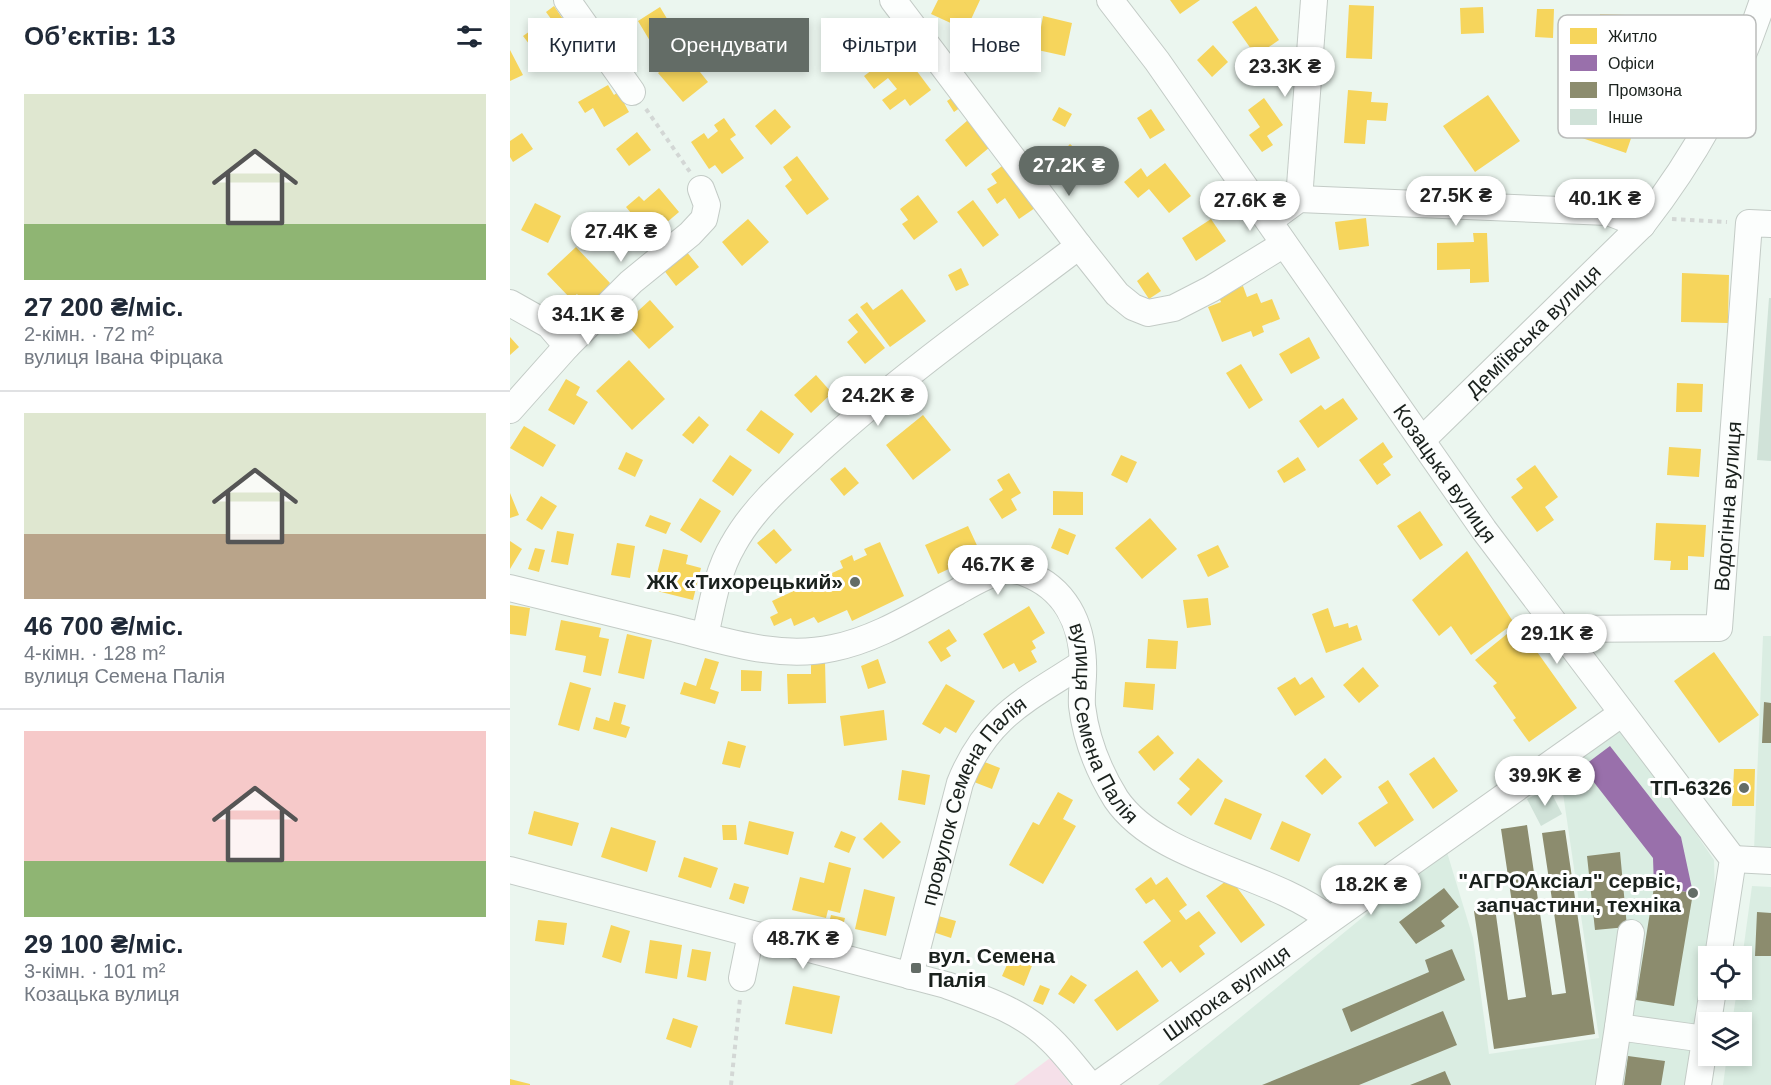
<!DOCTYPE html>
<html lang="uk">
<meta charset="utf-8">
<style>
:root{--surface:#fff;--page:#f2f2f3;--text:#1f2937;--muted:#747a83;--line:#e0e1e3;--accent:#636c66}
body{margin:0;font-family:Helvetica,sans-serif;background:var(--page);color:var(--text);height:100vh;display:flex;flex-direction:column;font-size:22px;white-space:nowrap}
*{box-sizing:border-box;margin:0}
p{font-size:20px;color:var(--muted)}
.icon{flex:none;width:33px;height:33px;fill:none;stroke:currentColor;stroke-width:2;stroke-linecap:round;stroke-linejoin:round}
.map{position:relative;flex:1;overflow:hidden}
.sheet{display:flex;flex-direction:column;background:var(--surface);width:510px}
.sheet>*{flex:none}
.banner{position:absolute;left:18px;top:18px;width:570px;height:54px;display:flex;gap:12px}
.controls{position:absolute;left:1188px;top:946px;display:grid;gap:12px}
.controls a{display:grid;place-items:center;width:54px;height:54px;border-radius:0px;background:var(--surface);box-shadow:0 3px 9px #0003;font-size:30px}
.price{position:absolute;translate:-50% -51px;padding:0 14px;border-radius:21px;background:#fff;color:#222;font-size:20px;line-height:39px;filter:drop-shadow(0 2px 3px #0008)}
.price::after{content:'';position:absolute;left:50%;top:36px;width:18px;height:14px;margin-left:-9px;background:inherit;clip-path:polygon(0 0,100% 0,50% 100%)}
.price.on{background:var(--accent);color:#fff}
ul{padding:0;list-style:none}
li{display:grid;align-content:center;gap:12px;height:318px;padding:0 24px}
li+li{border-top:2px solid var(--line)}
li span{display:grid;place-items:center;height:186px;border-radius:0px;color:#555}
li>.icon{margin-inline-start:auto}
span .icon{width:108px;height:108px;fill:#fffc;stroke-width:1}
li b{font-size:26px}
h2{display:flex;justify-content:space-between;align-items:center;height:72px;padding:0 24px;font-size:26px}
.chip{padding:0 21px;border-radius:0px;background:var(--surface);box-shadow:0 3px 9px #0003;font-size:21px;line-height:54px}
.chip.on{background:var(--accent);color:#fff}
main{display:flex;flex:1;min-height:0}
.map>svg:first-child{display:block}
.built{fill:#daede2}
.green{fill:#f5e0e9}
.homes{fill:#f6d55c}
.offices{fill:#9970ab}
.industry{fill:#8c8c6e}
.building{fill:#d0e2d8}
.lines{fill:none;stroke-linecap:round;stroke-linejoin:round}
.minor-casing{stroke:#c3cbc6;stroke-width:28}
.path{stroke:#d3d7d5;stroke-width:4;stroke-dasharray:4.5 4.5;stroke-linecap:butt}
.minor{stroke:#fcfefd;stroke-width:26}
.poi-dot{fill:#636c66;stroke:#fff;stroke-width:2}
.labels{text-anchor:middle;stroke-width:6;stroke-linejoin:round;paint-order:stroke}
.street-label{font-size:21px;fill:#1a211d;stroke:#fff}
.poi-label{font-size:21px;font-weight:bold;fill:#1a211d;stroke:#fff;text-anchor:end}
.key{fill:#fff;stroke:#babcbb;stroke-width:1.5}
.key-label{font-size:16px;fill:#1a211d}
</style>
<main>
<section class="sheet">
<h2>Об’єктів: 13<svg class="icon" aria-label="filters" viewBox="0 0 24 24"><path d="M4 7h16M4 17h16"/><circle cx="9" cy="7" r="2"/><circle cx="15" cy="17" r="2"/></svg></h2>
<ul>
<li><span style="background:linear-gradient(#dfe7d0 70%,#8fb573 0)"><svg class="icon" aria-label="home" viewBox="0 0 24 24"><path d="M3 11l9-7 9 7M6 9v11h12V9"/></svg></span><div><b>27 200 ₴/міс.</b><p>2-кімн. · 72 m²</p><p>вулиця Івана Фірцака</p></div></li>
<li><span style="background:linear-gradient(#dfe7d0 65%,#b9a48a 0)"><svg class="icon" aria-label="home" viewBox="0 0 24 24"><path d="M3 11l9-7 9 7M6 9v11h12V9"/></svg></span><div><b>46 700 ₴/міс.</b><p>4-кімн. · 128 m²</p><p>вулиця Семена Палія</p></div></li>
<li><span style="background:linear-gradient(#f6c9c9 70%,#8fb573 0)"><svg class="icon" aria-label="home" viewBox="0 0 24 24"><path d="M3 11l9-7 9 7M6 9v11h12V9"/></svg></span><div><b>29 100 ₴/міс.</b><p>3-кімн. · 101 m²</p><p>Козацька вулиця</p></div></li>
</ul>
</section>
<div class="map">
<svg width="1261" height="1085" viewBox="0 0 1261 1085">
<rect width="100%" height="100%" fill="#ebf6ef"/>
<path class="built" d="M1253,636H1261V850H1244Z
M1112,726L1204,860L1205,899L1176,1085H648L936,849L963,938L979,1054L1089,1038L1050,773Z
M1242,886L1261,887V1085H1213L1217,1056H1232V1023H1222L1227,990H1232V959Z"/>
<path class="green" d="M540,1058L561,1085H503H504Z"/>
<path class="homes" d="M428,0H470L456,30L421,14Z
M660,0H690L670,14Z
M839,5L864,6L862,59L836,58Z
M44,6L68,41L44,58L36,46L26,53L13,36L30,24L34,31L44,23L36,12Z
M746,6L769,40L746,56L722,22Z
M150,7L165,32L143,46L128,21Z
M973,7L974,33L951,34L950,8Z
M1027,9H1044L1043,38L1025,37Z
M1090,14L1116,15L1114,45L1081,43L1082,20H1090Z
M533,16L562,23L555,56L523,49L525,40L518,39L521,25L531,27Z
M477,28L502,41L492,61L467,49Z
M703,45L718,62L702,77L687,60Z
M377,47L383,56L391,50L421,90L400,106L395,99L380,110L372,100L387,89L378,78L364,89L354,76L370,64L365,57Z
M0,50L13,75L0,81Z
M174,52L198,82L173,102L148,73Z
M98,85L104,95L108,92L119,112L94,127L83,108L75,113L68,102Z
M838,90L862,92L861,102L878,103L876,121L857,120L855,144L834,143Z
M450,92L457,103L444,112L437,101Z
M978,95L1010,141L965,172L933,126Z
M754,98L773,125L757,136L763,145L752,152L739,135L750,127L738,110Z
M1085,100L1129,115L1116,153L1072,138Z
M549,107L562,114L555,127L542,120Z
M265,109L281,127L261,145L245,126Z
M641,109L655,130L640,139L627,118Z
M214,118L226,135L220,139L234,158L212,174L205,165L199,169L181,142L194,133L198,139L208,131L204,125Z
M458,120L480,147L456,167L435,140Z
M127,132L141,150L119,166L106,149Z
M12,133L23,149L3,162L0,157V141Z
M560,144L583,165L565,184L542,163Z
M287,156L319,199L297,215L275,186L282,180L273,167Z
M655,163L681,196L659,213L639,189L628,198L614,182L631,168L637,177Z
M495,164L525,208L509,219L495,198L487,204L477,189L487,183L481,174Z
M149,188L169,212L149,229L134,212L126,219L116,207L129,196L134,201Z
M408,195L428,222L404,240L392,224L398,220L390,209Z
M463,200L489,235L473,247L447,212Z
M25,203L51,216L38,243L11,230Z
M856,218L859,246L829,250L825,222Z
M238,219L259,242L232,266L212,242Z
M701,219L716,241L686,261L672,238Z
M963,233H977L979,282L960,283V269L927,270V243L964,242Z
M66,247L100,283L87,301L81,295L74,302L67,294L61,299L37,274Z
M176,251L189,267L166,286L153,269Z
M451,268L459,285L446,291L438,275Z
M638,272L651,291L639,299L627,281Z
M1172,273L1219,275L1218,323L1171,322Z
M733,286L737,297L747,293L751,303L762,299L770,319L752,326L754,332L743,337L741,331L712,342L698,307L711,302L708,295Z
M392,289L416,321L380,347L350,307L357,302L363,310Z
M140,300L164,327L139,349L115,323Z
M347,313L375,348L355,364L337,342L348,332L338,320Z
M0,337L9,347L0,355Z
M799,337L810,358L781,374L769,354Z
M119,360L155,399L122,430L86,391Z
M731,364L753,400L739,409L716,373Z
M306,375L322,393L301,413L284,395Z
M56,379L70,387L66,395L78,402L64,425L38,410Z
M1167,383L1193,384L1192,412H1166Z
M833,398L848,419L808,448L789,421L811,405L815,410Z
M251,410L284,434L269,454L236,430Z
M413,415L441,450L403,480L376,445Z
M189,416L199,425L183,444L172,435Z
M14,426L46,445L33,467L0,448Z
M873,442L883,457L873,464L881,475L867,485L849,460Z
M1159,447L1191,449L1189,477L1157,475Z
M116,452L133,460L125,477L108,469Z
M220,455L242,470L223,496L202,481Z
M611,455L627,462L617,483L601,475Z
M788,457L796,470L774,483L767,471Z
M1025,465L1048,497L1035,507L1044,520L1027,532L1001,497L1013,488L1006,479Z
M335,467L349,483L334,496L320,479Z
M499,473L511,493L501,499L507,510L492,519L479,499L493,490L487,480Z
M543,491L573,492V515H543Z
M0,493L9,515L0,518Z
M31,496L47,506L32,530L16,520Z
M190,498L211,511L191,543L170,530Z
M910,511L933,545L910,560L887,526Z
M140,515L161,523L156,534L135,526Z
M640,518L667,549L632,579L605,548Z
M1146,523L1196,525L1194,557L1178,556V570H1160L1161,561L1144,560Z
M458,526L471,554L428,574L415,545Z
M549,528L566,535L558,555L541,548Z
M264,529L282,550L266,564L247,543Z
M47,531L64,534L58,565L41,562Z
M0,541L12,549L0,569Z
M370,542L394,596L342,621L337,610L308,623L304,617L284,626L281,618L264,626L260,617L268,613L262,601L333,568L330,561L342,555L344,561L357,555L354,549Z
M107,543L125,546L120,578L101,575Z
M708,545L719,567L698,577L687,555Z
M25,548L35,550L29,572L18,569Z
M153,549L178,555L176,564L191,568L183,600L143,590Z
M957,551L1004,623L961,655L941,626L929,636L902,600Z
M698,598L701,625L677,628L673,600Z
M0,605L20,608L16,636L0,634Z
M519,606L535,633L522,641L526,648L521,651L527,662L509,672L504,663L493,669L473,634Z
M818,608L824,627L838,623L839,628L847,625L852,640L816,653L802,614Z
M51,620L91,628L89,637L99,639L91,676L73,672L76,656L45,650Z
M1008,625L1067,708L1019,742L1003,720L1006,718L983,686L987,683L965,660Z
M439,629L447,641L436,648L441,656L431,662L418,642Z
M117,634L142,640L134,679L108,673Z
M638,639L668,641L666,669L636,668Z
M1204,652L1249,715L1209,743L1164,681Z
M195,658L209,662L200,689L209,692L205,704L170,694L174,682L186,686Z
M368,659L376,683L358,689L351,666Z
M315,661L316,703L278,704L277,674H301V662Z
M853,667L869,686L849,703L833,685Z
M231,670L252,671L251,691H231Z
M785,677L790,685L802,677L815,697L785,716L767,688Z
M60,682L81,688L69,731L48,725Z
M615,682L645,684L643,710L613,707Z
M436,684L465,701L446,733L435,727L430,734L412,724Z
M104,702L116,705L111,724L120,727L116,738L83,729L86,717L99,721Z
M374,710L377,740L334,746L330,716Z
M648,735L664,753L644,771L628,752Z
M218,741L236,746L230,768L212,764Z
M924,757L948,791L923,809L899,774Z
M688,758L713,781L681,816L667,803L680,789L669,779Z
M815,758L832,777L812,795L795,776Z
M472,761L490,768L482,789L464,782Z
M1224,769H1245L1244,806H1222Z
M392,770L420,775L415,805L388,800Z
M878,780L904,820L865,847L848,823L878,803L868,787Z
M548,792L563,800L553,819L566,826L533,884L499,865L523,822L529,825Z
M715,798L752,814L741,840L704,824Z
M24,811L69,823L62,846L18,834Z
M239,821L284,832L278,855L234,844Z
M772,821L801,834L789,862L760,849Z
M371,822L391,842L373,859L353,839Z
M212,825H226L227,840H213Z
M101,827L146,841L137,872L91,857Z
M331,831L346,837L339,853L324,847Z
M174,857L208,868L201,888L168,877Z
M319,862L341,868L330,913L318,910L316,918L282,910L290,877L314,883Z
M641,877L646,885L657,877L677,905L669,911L676,920L689,911L706,933L689,946L695,954L670,973L661,961L652,968L633,942L661,921L644,899L636,904L625,889Z
M720,878L755,925L731,943L696,896Z
M224,883L239,887L234,904L219,899Z
M354,889L385,897L376,936L345,929Z
M321,915L335,918L331,934L317,931Z
M425,915L446,921L441,938L420,931Z
M28,920L57,923L54,945L25,941Z
M101,925L120,931L111,963L92,957Z
M140,940L172,945L167,979L135,973Z
M182,949L201,952L196,981L177,977Z
M504,949L525,958L514,986L492,976Z
M627,970L649,1001L607,1031L584,1000Z
M561,975L577,985L564,1004L548,994Z
M530,985L540,989L533,1005L523,1001Z
M283,986L330,996L322,1034L275,1024Z
M163,1018L188,1026L181,1048L156,1039Z
M0,1079L20,1084V1085H0Z"/>
<path class="offices" d="M1100,746L1171,837L1183,893L1144,887L1143,858L1072,767Z"/>
<path class="industry" d="M1254,702L1261,703V743H1252Z
M1017,825L1042,995L1056,993L1032,833L1055,830L1085,1034L984,1049L964,911L985,908L998,1000L1016,997L991,829Z
M1110,852L1117,927L1085,930L1077,856Z
M1144,887L1183,893L1164,1006L1126,1000Z
M934,888L949,907L931,921L935,926L906,944L889,922Z
M1247,912L1261,913V956H1245Z
M942,949L955,980L841,1032L832,1009L919,972L915,960Z
M933,1011L947,1045L849,1085H752Z
M1118,1056L1155,1061L1151,1085H1114Z
M935,1071L941,1085H900Z"/>
<path class="building" d="M1259,298H1261V461L1247,460Z
M1039,788L1052,814L1031,826L1017,799Z"/>
<g class="lines">
<g class="minor-casing">
<g id="minor">
<path d="M57,0L122,92"/>
<path d="M383,0L569,246L607,294L623,307L638,313L664,308L701,289L774,244"/>
<path id="s1" d="M600,0L647,61L974,530L1223,859L1208,957"/>
<path d="M789,199L804,0"/>
<path d="M759,221L789,199L1098,212L1132,225"/>
<path d="M0,303L39,325L57,346L0,410"/>
<path d="M57,346L121,282L180,234L194,219L197,205L191,189"/>
<path id="s2" d="M912,440L1132,225C1185,157 1227,82 1253,0"/>
<path id="s3" d="M0,588C53,601 105,614 158,627C212,640 267,660 323,648C368,639 407,613 447,592C461,584 479,573 495,570C500,569 510,571 515,573C555,588 572,623 573,664C574,678 571,692 572,706C576,739 588,770 606,799C649,862 760,872 819,919"/>
<path id="s4" d="M1047,629L1209,628L1239,223L1261,224"/>
<path d="M195,636C202,605 207,572 223,545C245,505 282,475 315,445C395,373 483,311 569,246"/>
<path d="M1223,859L1261,861"/>
<path d="M0,870L436,985C472,998 512,1011 540,1039C555,1053 567,1070 580,1085"/>
<path id="s5" d="M400,976L450,783C477,716 516,700 573,663"/>
<path d="M232,978L241,934"/>
<path d="M1108,1027L1121,933"/>
<path id="s6" d="M587,1085L1111,714"/>
<path d="M1099,1085L1108,1027L1195,1039"/>
<path d="M1188,1085L1203,990"/>
</g>
</g>
<path class="path" d="M136,109L180,172
M1116,185L1129,195
M1162,219L1217,222
M221,1085L230,999"/>
<use href="#minor" class="minor"/>
</g>
<g class="poi-dot">
<circle cx="345" cy="582" r="6"/>
<circle cx="1234" cy="788" r="6"/>
<circle cx="1183" cy="893" r="6"/>
<rect x="400" y="962" width="12" height="12" rx="3"/>
</g>
<g class="labels">
<g class="street-label">
<text dy="7" stroke="none"><textPath href="#s2" startOffset="156">Деміївська вулиця</textPath></text>
<text dy="7" stroke="none"><textPath href="#s1" startOffset="580">Козацька вулиця</textPath></text>
<text dy="7" stroke="none"><textPath href="#s4" startOffset="284">Водогінна вулиця</textPath></text>
<text dy="7" stroke="none"><textPath href="#s3" startOffset="720">вулиця Семена Палія</textPath></text>
<text dy="7" stroke="none"><textPath href="#s5" startOffset="189">провулок Семена Палія</textPath></text>
<text dy="7" stroke="none"><textPath href="#s6" startOffset="159">Широка вулиця</textPath></text>
</g>
<g class="poi-label">
<text x="333" y="589">ЖК «Тихорецький»</text>
<text x="1222" y="795">ТП-6326</text>
<text x="1171" y="888">"АГРОАксіал" сервіс,<tspan x="1171" dy="24">запчастини, техніка</tspan></text>
<text x="418" y="963" text-anchor="start">вул. Семена<tspan x="418" dy="24">Палія</tspan></text>
</g>
</g>
<rect x="1048" y="15" width="198" height="123" rx="9" class="key"/>
<rect x="1060" y="28" width="27" height="16" fill="#f6d55c"/>
<rect x="1060" y="55" width="27" height="16" fill="#9970ab"/>
<rect x="1060" y="82" width="27" height="16" fill="#8c8c6e"/>
<rect x="1060" y="109" width="27" height="16" fill="#d0e2d8"/>
<g class="key-label">
<text x="1098" y="42">Житло</text>
<text x="1098" y="69">Офіси</text>
<text x="1098" y="96">Промзона</text>
<text x="1098" y="123">Інше</text>
</g>
</svg>
<div class="controls">
<a><svg class="icon" aria-label="locate" viewBox="0 0 24 24"><circle cx="12" cy="12" r="6"/><path d="M12 2v4M12 18v4M2 12h4M18 12h4"/></svg></a>
<a><svg class="icon" aria-label="layers" viewBox="0 0 24 24"><path d="M12 4l9 5-9 5-9-5zM3 14l9 5 9-5"/></svg></a>
</div>
<b class="price" style="left:775px;top:98px">23.3K ₴</b>
<b class="price on" style="left:559px;top:197px">27.2K ₴</b>
<b class="price" style="left:946px;top:227px">27.5K ₴</b>
<b class="price" style="left:1095px;top:230px">40.1K ₴</b>
<b class="price" style="left:740px;top:232px">27.6K ₴</b>
<b class="price" style="left:111px;top:263px">27.4K ₴</b>
<b class="price" style="left:78px;top:346px">34.1K ₴</b>
<b class="price" style="left:368px;top:427px">24.2K ₴</b>
<b class="price" style="left:488px;top:596px">46.7K ₴</b>
<b class="price" style="left:1047px;top:665px">29.1K ₴</b>
<b class="price" style="left:1035px;top:807px">39.9K ₴</b>
<b class="price" style="left:861px;top:916px">18.2K ₴</b>
<b class="price" style="left:293px;top:970px">48.7K ₴</b>
<div class="banner">
<a class="chip">Купити</a>
<a class="chip on">Орендувати</a>
<a class="chip">Фільтри</a>
<a class="chip">Нове</a>
</div>
</div>
</main>
